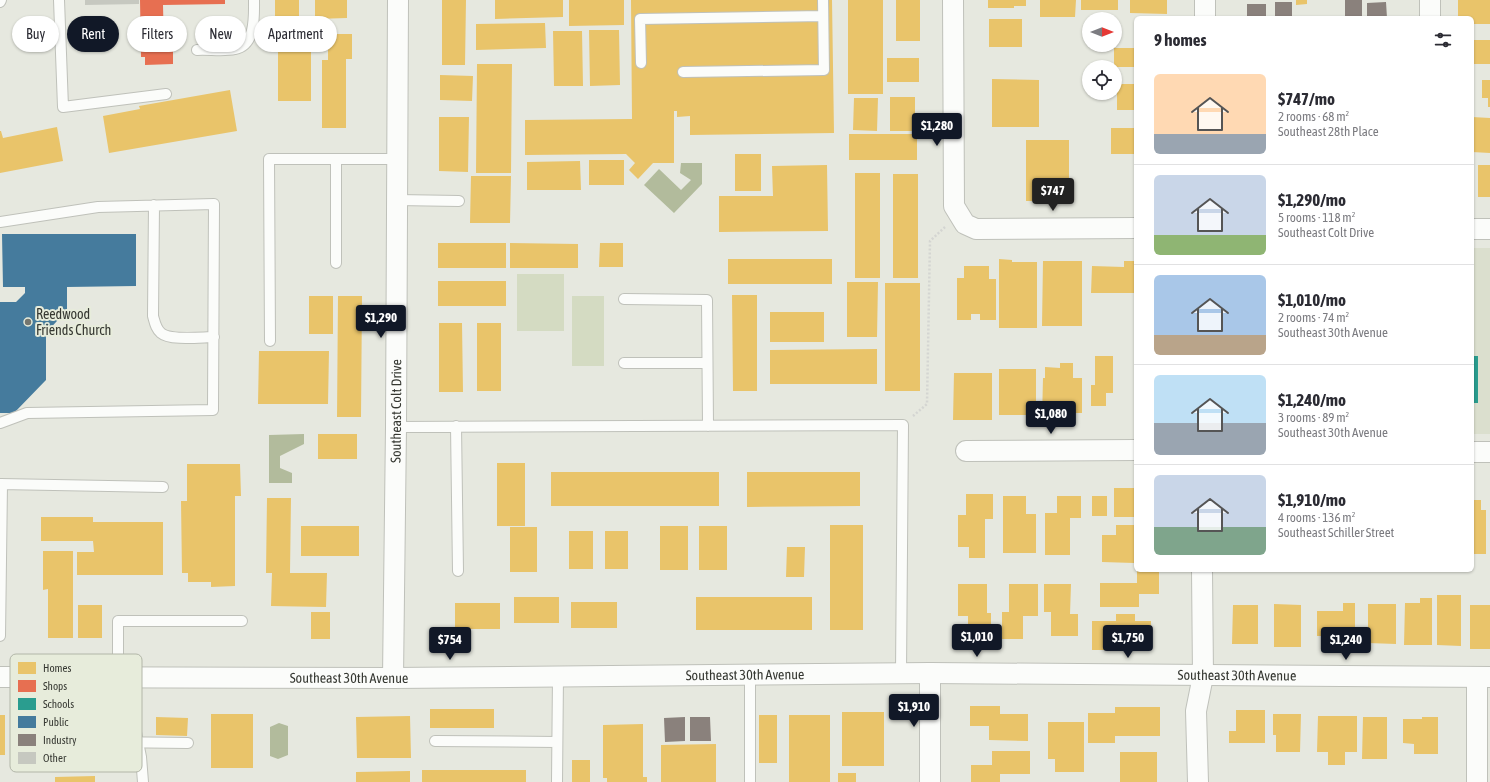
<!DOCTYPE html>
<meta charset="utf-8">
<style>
:root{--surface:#fff;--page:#f2f2f3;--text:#2b2b33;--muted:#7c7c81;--line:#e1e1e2;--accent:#111827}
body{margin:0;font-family:"Asap Condensed",sans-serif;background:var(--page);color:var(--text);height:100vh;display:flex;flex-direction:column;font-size:15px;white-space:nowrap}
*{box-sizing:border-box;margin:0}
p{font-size:13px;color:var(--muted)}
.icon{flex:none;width:22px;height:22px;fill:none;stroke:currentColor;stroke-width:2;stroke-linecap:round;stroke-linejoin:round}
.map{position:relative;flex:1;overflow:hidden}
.side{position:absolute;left:1134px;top:16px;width:340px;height:556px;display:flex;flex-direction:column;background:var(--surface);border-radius:6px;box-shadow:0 1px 3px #0004}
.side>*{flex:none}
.guide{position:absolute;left:12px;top:16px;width:380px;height:36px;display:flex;gap:8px}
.needle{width:26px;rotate:90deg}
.tools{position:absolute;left:1082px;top:12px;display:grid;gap:8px}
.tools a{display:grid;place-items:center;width:40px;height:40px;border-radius:50%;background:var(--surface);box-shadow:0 1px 3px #0004;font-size:20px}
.price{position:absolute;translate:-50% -34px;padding:0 9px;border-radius:4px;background:var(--accent);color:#fff;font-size:13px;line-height:26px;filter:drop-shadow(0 1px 2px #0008)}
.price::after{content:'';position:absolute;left:50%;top:24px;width:12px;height:9px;margin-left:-6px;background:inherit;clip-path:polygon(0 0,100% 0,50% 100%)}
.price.active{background:#222;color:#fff}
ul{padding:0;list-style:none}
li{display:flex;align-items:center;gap:12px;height:100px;padding:0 20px}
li+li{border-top:1px solid var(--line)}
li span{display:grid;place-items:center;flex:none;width:112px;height:80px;border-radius:6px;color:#555}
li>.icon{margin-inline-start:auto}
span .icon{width:48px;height:48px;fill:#fffc;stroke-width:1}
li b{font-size:17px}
h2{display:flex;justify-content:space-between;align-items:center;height:48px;padding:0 20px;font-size:17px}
.pill{padding:0 14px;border-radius:18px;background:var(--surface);box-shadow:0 1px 3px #0004;font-size:14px;line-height:36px}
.pill.active{background:var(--accent);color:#fff}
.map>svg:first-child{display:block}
.built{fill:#dbdfce}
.green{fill:#d4dbc2}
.water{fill:#b2bb9c}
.homes{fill:#e9c46a}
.shops{fill:#e76f51}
.schools{fill:#2a9d8f}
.public{fill:#457b9d}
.industry{fill:#8a817c}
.building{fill:#c6c8c0}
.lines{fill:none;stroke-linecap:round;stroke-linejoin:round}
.lane-casing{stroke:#bfc1ba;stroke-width:12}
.street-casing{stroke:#bfc1ba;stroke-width:22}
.path{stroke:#d4d5d2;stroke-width:2.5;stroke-dasharray:2 2;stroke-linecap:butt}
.lane{stroke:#fbfcfa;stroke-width:10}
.street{stroke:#fbfcfa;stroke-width:20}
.poi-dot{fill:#74766f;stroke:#e7ecdb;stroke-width:1.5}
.labels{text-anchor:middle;stroke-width:4;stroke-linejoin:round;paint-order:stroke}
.poi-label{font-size:14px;fill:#363832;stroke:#e7ecdb;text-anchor:start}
.street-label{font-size:14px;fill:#363832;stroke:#e7ecdb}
.key{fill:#e7ecdb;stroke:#b2b6a8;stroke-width:1}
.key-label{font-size:11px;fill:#363832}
</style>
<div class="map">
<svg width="1490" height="782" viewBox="0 0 1490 782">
<rect width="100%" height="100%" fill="#e6e8df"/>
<path class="built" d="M1472,248H1490V434H1472Z"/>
<path class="green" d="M517,274H564V331H517Z
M572,296H604V366H572Z"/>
<path class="water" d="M681,163H702V184L674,213L644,185L659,169L681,190L691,180L680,173Z
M304,434V444L280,456V468L292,473V483H269V435Z
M279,723L288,726V755L278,759L270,756V727Z"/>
<path class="homes" d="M275,0H299V30H275Z
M315,0H347V18L315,19Z
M442,0H466L465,65H442Z
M495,0H563V17L495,19Z
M569,0H624V25L569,26Z
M631,0H832L834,133L690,135V116L677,117V111H674V163H653L638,179L629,170L635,163L626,154L525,155V120L632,119Z
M848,0H883V94H848Z
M896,0H920V41H896Z
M988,0H1026V6H1014V8H988Z
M1040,0H1076L1075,17H1040Z
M1081,0H1118V10H1081Z
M1130,0H1167V14L1130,13Z
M1296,0H1307V4L1296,5Z
M1458,0H1490V24H1472V18H1458Z
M989,19H1022V47H989Z
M545,23L546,48L476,50V24Z
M589,30H619L620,85L590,86Z
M553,31H582L583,86H554Z
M1134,31H1136V69H1134V67H1114V48H1134Z
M328,34H352V59H346V128H322V60H328Z
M1472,40H1490V64H1472Z
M278,48H311V101H278Z
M887,58H919V82H887Z
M477,64H512L511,173H476Z
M440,75L473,76L472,101L440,100Z
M992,79L1039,80V127H992Z
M1482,80H1490V107H1488V98H1482Z
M1117,84H1136V110H1117Z
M230,90L237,131L109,153L103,116L140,109L139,106Z
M890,97H915V131H890Z
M854,98H878L877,131L853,130Z
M439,117H469L468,172L439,171Z
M1472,117L1490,118V153L1472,152Z
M57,127L63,161L0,173V131H1L3,138Z
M1111,128H1136V154H1111Z
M849,134H917V160H849Z
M1026,140H1069V201H1026Z
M735,154H761V191H735Z
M589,160H624V185H589Z
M580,161L581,190H527V162Z
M827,165L828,231L719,232V196H773L772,166Z
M1478,165H1490V197H1478Z
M1134,167H1136V198H1134Z
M855,173H880V278H855Z
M893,174H918V278H893Z
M471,176H511L510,223H470Z
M438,243H506V268H438Z
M510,243L578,244V268H510Z
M600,243H623V267H599Z
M728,259H832V284H728Z
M999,259L1012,260V262H1037V328H999Z
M1043,261H1082V326H1042Z
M1124,261H1136V293H1091L1092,266L1124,267Z
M964,266H989V279H996V320H980V314H971V320H957V278H964Z
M438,281H506V306H438Z
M847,282H878L877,337H847Z
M885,283H920V391H885Z
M732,295H757V391H733Z
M309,296H333V334H309Z
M338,296H362L361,417H337Z
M770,312H824V342H770Z
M439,323H462L463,392H439Z
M477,323H501V391H477Z
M877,349V384H770V350Z
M259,351H329L328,404H258Z
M1095,356H1113V393H1106V406H1091V385H1095Z
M1060,363H1073V378H1082V413H1062V419H1042L1043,378H1045V367L1060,368Z
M999,369H1036V415H999Z
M954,373H992V420H953Z
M318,434H357V459H318Z
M497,463H525V526H497Z
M187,464H240L241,496H235V586L211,587V582H188V573H182L181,501H187Z
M551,472H719V506H551Z
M747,472H860V506L747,507Z
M1114,488H1136V517H1114Z
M966,494H993V519H985V558H969V547H958V515H966Z
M1003,496H1026V514H1036V553H1003Z
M1057,496H1081V518H1070V555H1045V513H1057Z
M1092,496H1107V516H1092Z
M267,498H291L290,573H327L326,607L271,606L272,573H266Z
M1472,500H1481V510H1486V554H1472Z
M41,517H93V522H163V575H77V552H94L93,541H41Z
M830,525H863V630H830Z
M1116,525H1136V552H1134V563L1102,562V535H1116Z
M301,526H359V556H301Z
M660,526H688V570H660Z
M699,526H727V570H699Z
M510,527H537V572H510Z
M569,531H593V569H569Z
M605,531H628V569H605Z
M787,547H805L804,577H786Z
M43,551H73V638H48V589L43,590Z
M1137,570H1159V594H1139V607H1100V583H1137Z
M958,584H987V613H991V639H968V616H958Z
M1009,584H1038V616H1023V639H1002V612H1009Z
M1044,584H1071L1070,614H1078V636H1051V612H1044Z
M1437,595H1461V646L1437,645Z
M514,597H559V623H514Z
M696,597H812V630H696Z
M1420,598H1432V645H1404L1405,603H1420Z
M571,602H617V628H571Z
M455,603H500V629H455Z
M1343,603H1355V640H1343V636H1317V611H1343Z
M1274,604L1301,605V647H1274Z
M1368,604H1396V644L1368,643Z
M78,605H102V638H78Z
M1233,605H1258V644H1232Z
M1470,605H1490V649H1470Z
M311,612H330V639H311Z
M1116,614H1135V621H1151L1150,650H1092V621H1116Z
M970,706H1000V714H1028V741L989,740V726H970Z
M1115,707H1160V736H1115V743H1088V713H1115Z
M430,709H494V728H430Z
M1236,710H1265V743H1229V731H1236Z
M842,712H884V766H842Z
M211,714H253V768H211Z
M1273,714H1301L1300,752H1276V735H1273Z
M0,715H5V755H0Z
M759,715H777V763H759Z
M789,715H830V782H789Z
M410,716L411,758H357L356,717Z
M1318,716H1357V752H1345V765H1328V752H1317Z
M156,717L188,718L187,736L156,735Z
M1363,717H1387V759H1362Z
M1422,717H1438V754H1414V744L1403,743V719H1422Z
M1048,722H1084V772H1055V759H1048Z
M643,724V777H647V782H607V778H603V725Z
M716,744V782H661V745Z
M992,751H1030V774H1000V782H971V765H992Z
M1120,752H1157V782H1120Z
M572,760H590V782H572Z
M422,770H526V782H422Z
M410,771V782H356V772Z
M838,773H856V782H838Z
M95,776V782H55V777Z"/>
<path class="shops" d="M140,0H225V4L163,5L164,48H173V64L145,65V57H141Z"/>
<path class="schools" d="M1472,356H1478V403H1472Z"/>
<path class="public" d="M2,234H136V286L67,287V310L46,333V380L14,413H0V302H16L25,293V287H3Z"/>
<path class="industry" d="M1345,0H1362V18H1345Z
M1275,2H1292V18H1275Z
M1386,2L1387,18H1367V3Z
M1247,4H1266V18H1247Z
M685,717V741L665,742L664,718Z
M690,717H710L711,741H690Z"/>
<path class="building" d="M85,0H139V4L85,5Z"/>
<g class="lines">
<g class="lane-casing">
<path id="lane" d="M59,0L63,107L166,94
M0,2L1,0
M197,50C209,49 223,52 235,49C256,45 254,16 254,0
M641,63L640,19L823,16
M683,72L824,70L823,0
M397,200L459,201
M154,205L153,316C155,323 156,329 161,333C170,341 202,337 214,337
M0,222L98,207L214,204L213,410L27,413L0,423
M336,263V159
M624,299L707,300L708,426
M270,341L269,159H397
M624,363H707
M456,426L458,571
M396,427L903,425L901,674
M0,484L163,487
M0,636L2,484
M750,675V782
M118,677V621H242
M135,677V727L141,757L143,782
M26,741L188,743
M435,741L557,742
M557,782L558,676"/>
</g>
<g class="street-casing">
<g id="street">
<path d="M953,0L954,206L965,224L976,229L1136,228"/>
<path d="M1205,0V18"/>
<path d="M1430,18V0"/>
<path d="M1472,229H1490"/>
<path d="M966,451L1136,450"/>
<path d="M1472,452H1490"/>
<path d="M930,673V782"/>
<path id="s1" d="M0,677L393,678L930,673L1490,677"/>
<path d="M1477,677V782"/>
<path id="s2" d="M393,678L396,427L398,0"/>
<path d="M1198,782L1196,711L1203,676L1202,570"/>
</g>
</g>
<path class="path" d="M913,416L927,404L930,241L945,227"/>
<use href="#lane" class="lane"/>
<use href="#street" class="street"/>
</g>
<circle class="poi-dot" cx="28" cy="322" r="4"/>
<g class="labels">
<g class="poi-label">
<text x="36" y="319">Reedwood<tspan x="36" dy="16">Friends Church</tspan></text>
</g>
<g class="street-label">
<text dy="5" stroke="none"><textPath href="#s2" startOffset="267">Southeast Colt Drive</textPath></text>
<text dy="5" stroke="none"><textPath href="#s1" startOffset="745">Southeast 30th Avenue</textPath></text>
<text dy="5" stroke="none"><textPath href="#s1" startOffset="1237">Southeast 30th Avenue</textPath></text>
<text dy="5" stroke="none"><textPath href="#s1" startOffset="349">Southeast 30th Avenue</textPath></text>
</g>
</g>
<rect x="10" y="654" width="132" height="118" rx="6" class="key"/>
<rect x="18" y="662" width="18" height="12" fill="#e9c46a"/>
<rect x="18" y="680" width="18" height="12" fill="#e76f51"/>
<rect x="18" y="698" width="18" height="12" fill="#2a9d8f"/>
<rect x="18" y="716" width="18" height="12" fill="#457b9d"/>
<rect x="18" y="734" width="18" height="12" fill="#8a817c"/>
<rect x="18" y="752" width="18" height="12" fill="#c6c8c0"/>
<g class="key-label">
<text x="43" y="672">Homes</text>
<text x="43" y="690">Shops</text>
<text x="43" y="708">Schools</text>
<text x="43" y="726">Public</text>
<text x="43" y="744">Industry</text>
<text x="43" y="762">Other</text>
</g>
</svg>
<div class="tools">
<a><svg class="needle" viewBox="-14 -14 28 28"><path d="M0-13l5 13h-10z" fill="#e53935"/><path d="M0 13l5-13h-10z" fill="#7c7c81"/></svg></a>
<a><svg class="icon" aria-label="locate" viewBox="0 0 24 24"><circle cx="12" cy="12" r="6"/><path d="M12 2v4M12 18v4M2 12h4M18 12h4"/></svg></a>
</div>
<b class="price" style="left:937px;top:147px">$1,280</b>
<b class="price active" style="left:1053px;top:212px">$747</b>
<b class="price" style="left:381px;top:339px">$1,290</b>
<b class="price" style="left:1051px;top:435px">$1,080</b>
<b class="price" style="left:977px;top:658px">$1,010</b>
<b class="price" style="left:1128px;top:659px">$1,750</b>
<b class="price" style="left:450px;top:661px">$754</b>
<b class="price" style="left:1346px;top:661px">$1,240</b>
<b class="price" style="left:914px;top:728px">$1,910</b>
<div class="guide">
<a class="pill">Buy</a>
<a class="pill active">Rent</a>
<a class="pill">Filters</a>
<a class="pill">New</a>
<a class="pill">Apartment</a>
</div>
<section class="side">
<h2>9 homes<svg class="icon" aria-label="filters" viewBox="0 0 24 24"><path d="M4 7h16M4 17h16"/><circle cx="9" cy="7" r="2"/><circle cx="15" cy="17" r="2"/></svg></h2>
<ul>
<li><span style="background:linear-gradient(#ffd9b3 75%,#9aa5b1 0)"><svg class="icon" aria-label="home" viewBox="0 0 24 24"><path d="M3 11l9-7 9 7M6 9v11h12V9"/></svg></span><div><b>$747/mo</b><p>2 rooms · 68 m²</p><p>Southeast 28th Place</p></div></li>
<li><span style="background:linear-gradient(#c9d6e8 75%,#8fb573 0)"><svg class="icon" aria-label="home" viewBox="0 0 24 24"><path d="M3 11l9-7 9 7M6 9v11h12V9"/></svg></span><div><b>$1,290/mo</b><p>5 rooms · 118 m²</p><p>Southeast Colt Drive</p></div></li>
<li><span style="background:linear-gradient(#a9c7e8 75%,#b9a48a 0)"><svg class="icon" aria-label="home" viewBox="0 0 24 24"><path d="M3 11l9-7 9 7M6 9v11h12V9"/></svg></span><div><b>$1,010/mo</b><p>2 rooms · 74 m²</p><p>Southeast 30th Avenue</p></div></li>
<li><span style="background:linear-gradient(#bfe0f5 60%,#9aa5b1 0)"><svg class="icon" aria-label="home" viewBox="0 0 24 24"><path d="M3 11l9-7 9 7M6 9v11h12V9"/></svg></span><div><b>$1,240/mo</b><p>3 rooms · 89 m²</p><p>Southeast 30th Avenue</p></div></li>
<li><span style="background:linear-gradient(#c9d6e8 65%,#7fa58c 0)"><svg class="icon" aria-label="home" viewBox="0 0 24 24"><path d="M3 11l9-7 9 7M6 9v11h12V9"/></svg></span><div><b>$1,910/mo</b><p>4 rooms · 136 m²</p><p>Southeast Schiller Street</p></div></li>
</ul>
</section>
</div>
